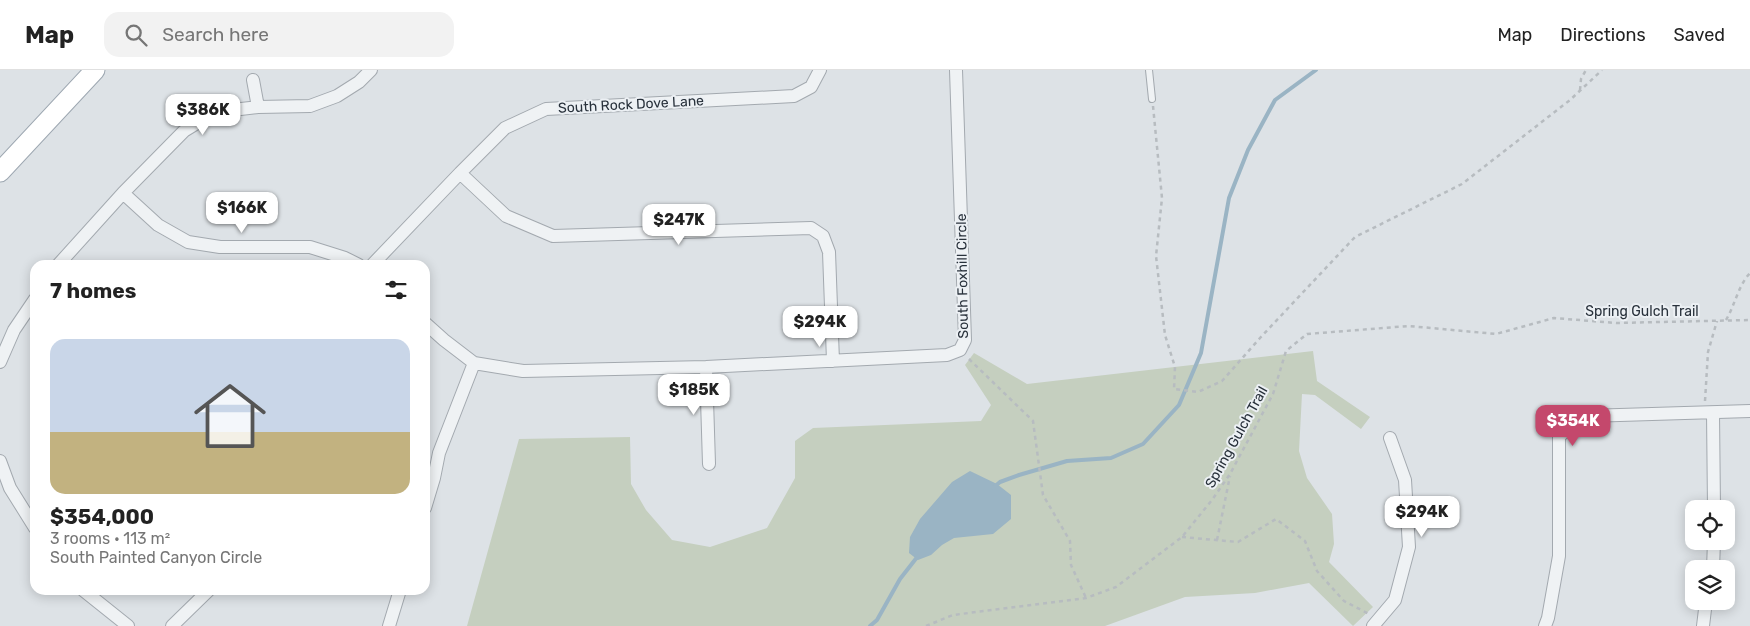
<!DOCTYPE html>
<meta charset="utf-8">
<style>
:root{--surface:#fff;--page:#f2f2f2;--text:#222;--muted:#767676;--line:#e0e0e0;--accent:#c4486c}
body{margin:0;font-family:Rubik,sans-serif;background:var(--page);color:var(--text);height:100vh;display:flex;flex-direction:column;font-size:19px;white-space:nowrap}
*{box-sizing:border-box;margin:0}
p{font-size:16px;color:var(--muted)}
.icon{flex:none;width:28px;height:28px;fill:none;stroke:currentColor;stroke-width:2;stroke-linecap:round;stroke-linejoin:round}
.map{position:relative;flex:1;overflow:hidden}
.drawer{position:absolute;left:30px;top:190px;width:400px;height:335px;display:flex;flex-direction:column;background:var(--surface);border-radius:15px;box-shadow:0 2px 12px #0003}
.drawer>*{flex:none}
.tools{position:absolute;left:1685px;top:430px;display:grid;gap:10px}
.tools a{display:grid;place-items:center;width:50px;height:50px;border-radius:10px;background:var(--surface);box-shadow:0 2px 12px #0003;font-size:25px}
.price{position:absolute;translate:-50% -42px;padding:0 11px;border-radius:10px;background:#fff;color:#222;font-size:16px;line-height:32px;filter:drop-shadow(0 1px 2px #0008)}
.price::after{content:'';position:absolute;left:50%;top:30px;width:15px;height:11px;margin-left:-8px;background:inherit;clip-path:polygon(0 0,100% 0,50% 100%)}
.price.on{background:var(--accent);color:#fff}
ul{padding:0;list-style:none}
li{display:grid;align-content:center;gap:10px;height:265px;padding:0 20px}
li+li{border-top:1px solid var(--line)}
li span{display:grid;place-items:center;height:155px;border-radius:15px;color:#555}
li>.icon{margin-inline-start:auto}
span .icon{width:90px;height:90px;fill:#fffc;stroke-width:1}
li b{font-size:21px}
h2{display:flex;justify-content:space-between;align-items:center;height:60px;padding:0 20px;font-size:21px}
header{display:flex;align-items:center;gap:30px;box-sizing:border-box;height:70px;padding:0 25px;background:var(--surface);border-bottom:1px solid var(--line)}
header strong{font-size:24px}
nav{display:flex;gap:28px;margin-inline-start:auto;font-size:18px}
.search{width:350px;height:45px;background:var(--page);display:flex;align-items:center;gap:12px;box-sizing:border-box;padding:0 18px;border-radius:15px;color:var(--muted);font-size:19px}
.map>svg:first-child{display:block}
.green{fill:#c5cfbf}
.water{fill:#9ab4c4}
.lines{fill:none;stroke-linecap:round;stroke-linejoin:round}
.stream{stroke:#9ab4c4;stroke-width:4}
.lane-casing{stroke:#a3a9af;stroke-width:8}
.street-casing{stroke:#a3a9af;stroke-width:14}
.primary-casing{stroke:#9da7b1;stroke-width:21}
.path{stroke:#b7bcc0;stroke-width:2.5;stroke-dasharray:4 4;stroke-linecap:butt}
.lane{stroke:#eff2f4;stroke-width:6}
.street{stroke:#eff2f4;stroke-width:12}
.primary{stroke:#fff;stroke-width:19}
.labels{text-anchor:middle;stroke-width:4;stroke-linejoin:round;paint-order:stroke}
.street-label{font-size:14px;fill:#28313b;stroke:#ecf0f4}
</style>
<header>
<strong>Map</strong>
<div class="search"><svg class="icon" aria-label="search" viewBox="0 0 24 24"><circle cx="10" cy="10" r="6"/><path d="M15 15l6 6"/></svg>Search here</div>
<nav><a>Map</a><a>Directions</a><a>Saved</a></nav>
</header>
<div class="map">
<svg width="1750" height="556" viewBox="0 0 1750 556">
<rect width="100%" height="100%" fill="#dde2e6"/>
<path class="green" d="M1313,281L1317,311L1370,347L1361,359L1315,325L1302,324L1299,381L1307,408L1332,444L1334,474L1329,492L1373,537L1353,556L1309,513L1255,523L1185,527L1105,556H467L519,369L630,367L631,414L646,440L672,470L710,477L767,458L795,408V371L813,358L981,351L991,335L965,295L974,283L1027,314Z"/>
<path class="water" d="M970,401L997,414L1011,425V449L993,464L954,468L942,475L931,485L918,490L909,483L910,467L920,449L952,412Z"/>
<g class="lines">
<path class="stream" d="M993,418L1000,412L1019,405L1067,391L1111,388L1143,374L1179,335L1201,283L1229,128L1248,80L1275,30L1316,0
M870,556L877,550L900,509L918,486"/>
<g class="lane-casing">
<path id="lane" d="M1149,0L1152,29"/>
</g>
<g class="street-casing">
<path id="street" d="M253,10L258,37
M460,103L506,146L553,166L811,158L823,166L829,182L833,291
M123,123L158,155L188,172L220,177H310L345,188L359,195
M58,195L123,123L184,61L215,42L258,37L310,36L337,26L359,12L371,0
M372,195L460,103L505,58L546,39L794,26L811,17L820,0
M425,253L444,270L474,293L523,301L706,297L947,285L960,280L965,270L956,0
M0,292L14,260L35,229
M706,297L709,394
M1713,343L1714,439
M0,391L10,418L35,458
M425,438L434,408L439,383L474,293
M1713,499L1714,471
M83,520L128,556
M172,556L209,520
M389,556L400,520
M1373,556L1395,530L1409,477L1405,410L1390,368
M1545,556L1548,548L1559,486V366L1587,346L1750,341
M1703,556L1706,531"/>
</g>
<g class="primary-casing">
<path id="primary" d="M0,102L95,0"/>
</g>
<path class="path" d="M1580,20L1581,9L1586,0
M1153,36L1162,128L1156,186L1165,265L1175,297L1174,319L1198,322L1222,311L1260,268L1355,167L1462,114L1570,30L1602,0
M1726,250C1735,235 1738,216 1750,203
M969,289L1033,351L1043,425L1070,471L1071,495L1086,528
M1705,331L1708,282L1717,251
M1182,467L1238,472L1276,449L1305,471L1317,501L1344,531L1369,544
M1217,470L1230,406
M926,556L953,545L1086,528L1116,517L1182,467L1212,430L1230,404L1273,324L1286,281L1307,264L1409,256L1496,264L1554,248L1616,253L1750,250"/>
<use href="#lane" class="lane"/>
<use href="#street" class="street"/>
<use href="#primary" class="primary"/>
</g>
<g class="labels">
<g class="street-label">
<text transform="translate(631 34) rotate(-3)" y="5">South Rock Dove Lane</text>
<text transform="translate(962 206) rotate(-91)" y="5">South Foxhill Circle</text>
<text x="1642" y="246">Spring Gulch Trail</text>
<text transform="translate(1236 367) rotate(-61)" y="5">Spring Gulch Trail</text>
</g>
</g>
</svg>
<div class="tools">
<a><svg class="icon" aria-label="locate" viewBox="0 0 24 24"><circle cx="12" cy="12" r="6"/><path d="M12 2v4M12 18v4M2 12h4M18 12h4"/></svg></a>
<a><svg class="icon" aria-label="layers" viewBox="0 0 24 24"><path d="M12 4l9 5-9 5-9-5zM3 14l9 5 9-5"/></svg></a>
</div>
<b class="price" style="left:203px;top:66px">$386K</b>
<b class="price" style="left:242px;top:164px">$166K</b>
<b class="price" style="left:679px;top:176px">$247K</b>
<b class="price" style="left:820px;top:278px">$294K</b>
<b class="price" style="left:694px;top:346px">$185K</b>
<b class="price on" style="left:1573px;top:377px">$354K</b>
<b class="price" style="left:1422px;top:468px">$294K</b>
<section class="drawer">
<h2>7 homes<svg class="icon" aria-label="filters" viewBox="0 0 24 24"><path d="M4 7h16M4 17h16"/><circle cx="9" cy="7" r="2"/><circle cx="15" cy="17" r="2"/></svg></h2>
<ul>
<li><span style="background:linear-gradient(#c9d6e8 60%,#c2b280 0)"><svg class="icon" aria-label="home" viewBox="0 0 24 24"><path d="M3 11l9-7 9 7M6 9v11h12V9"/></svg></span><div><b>$354,000</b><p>3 rooms · 113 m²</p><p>South Painted Canyon Circle</p></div></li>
</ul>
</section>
</div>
